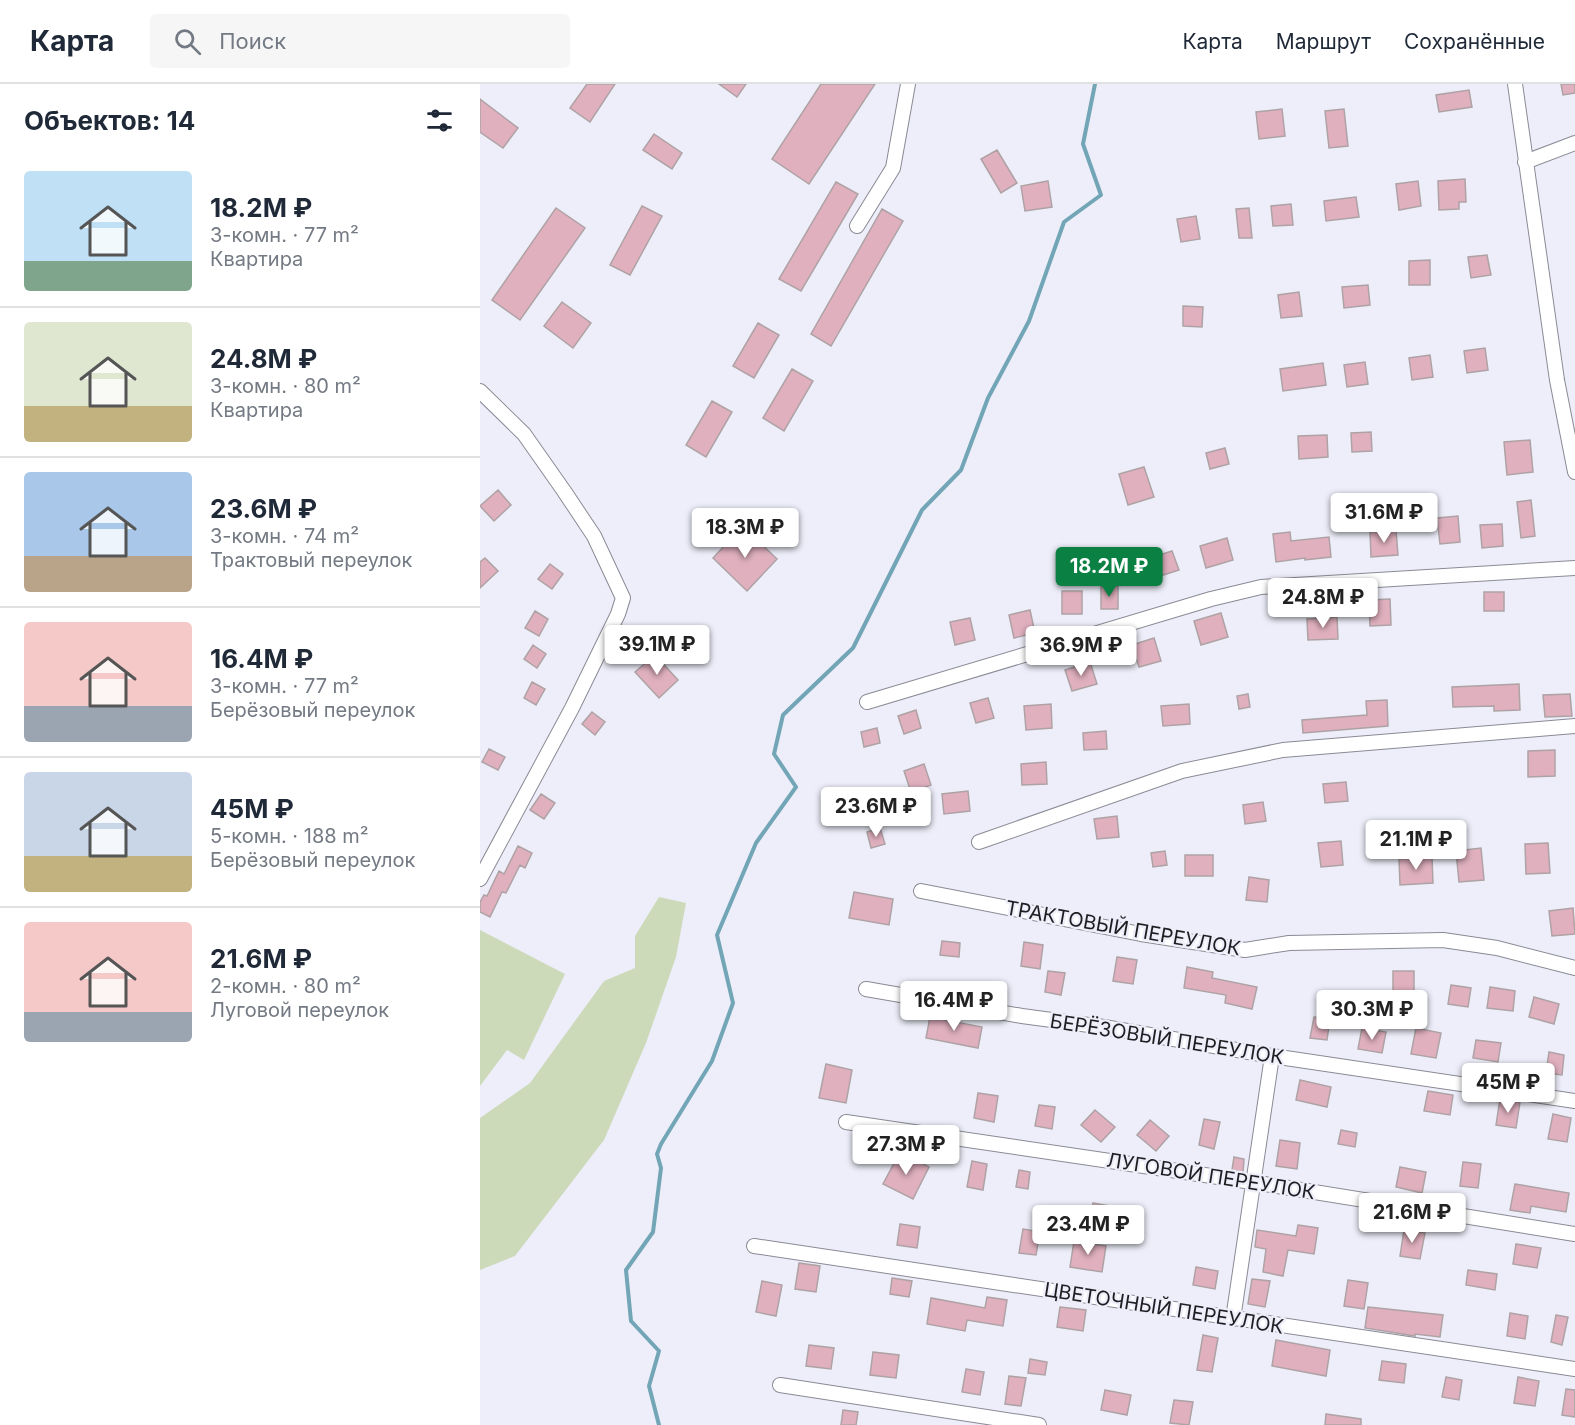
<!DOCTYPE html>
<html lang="ru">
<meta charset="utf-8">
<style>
:root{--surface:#fff;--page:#f6f6f7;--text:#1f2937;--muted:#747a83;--line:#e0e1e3;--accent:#0b8043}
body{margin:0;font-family:Inter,sans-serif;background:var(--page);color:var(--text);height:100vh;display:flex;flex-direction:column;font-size:22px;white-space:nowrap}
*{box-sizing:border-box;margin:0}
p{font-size:20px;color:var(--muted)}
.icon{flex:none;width:33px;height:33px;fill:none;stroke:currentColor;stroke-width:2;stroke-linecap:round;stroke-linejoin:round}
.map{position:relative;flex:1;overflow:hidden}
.sheet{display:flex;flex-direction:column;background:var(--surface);width:480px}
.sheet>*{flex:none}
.price{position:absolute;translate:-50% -51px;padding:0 14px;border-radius:6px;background:#fff;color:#222;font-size:20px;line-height:39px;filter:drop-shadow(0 2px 3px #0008)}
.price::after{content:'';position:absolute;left:50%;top:36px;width:18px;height:14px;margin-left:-9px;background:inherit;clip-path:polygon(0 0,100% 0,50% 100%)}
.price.active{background:var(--accent);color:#fff}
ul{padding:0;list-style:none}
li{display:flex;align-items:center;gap:18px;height:150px;padding:0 24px}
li+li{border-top:2px solid var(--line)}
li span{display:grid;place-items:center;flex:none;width:168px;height:120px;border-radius:6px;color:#555}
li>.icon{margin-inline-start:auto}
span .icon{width:72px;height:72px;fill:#fffc;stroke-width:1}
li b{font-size:26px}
h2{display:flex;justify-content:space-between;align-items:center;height:72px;padding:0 24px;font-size:26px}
header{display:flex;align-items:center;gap:36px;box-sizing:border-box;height:84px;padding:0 30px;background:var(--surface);border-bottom:2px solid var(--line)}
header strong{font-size:28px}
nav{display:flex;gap:33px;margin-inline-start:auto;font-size:21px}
.search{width:420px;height:54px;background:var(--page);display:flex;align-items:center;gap:15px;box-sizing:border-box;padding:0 21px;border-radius:6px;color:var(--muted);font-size:22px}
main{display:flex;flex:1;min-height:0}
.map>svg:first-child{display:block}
.green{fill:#cddaba}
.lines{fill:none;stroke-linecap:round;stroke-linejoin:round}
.stream{stroke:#72a5b6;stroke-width:4}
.building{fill:#e0b0bf;stroke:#aea2a5;stroke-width:1.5}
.minor-casing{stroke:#8a8a95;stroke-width:16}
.minor{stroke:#fff;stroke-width:14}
.labels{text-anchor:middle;stroke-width:4.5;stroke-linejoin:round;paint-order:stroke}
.street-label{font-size:20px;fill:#1e1e22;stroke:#edeef9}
</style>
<header>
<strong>Карта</strong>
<div class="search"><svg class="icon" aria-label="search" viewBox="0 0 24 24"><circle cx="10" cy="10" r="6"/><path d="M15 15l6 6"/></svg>Поиск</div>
<nav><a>Карта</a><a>Маршрут</a><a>Сохранённые</a></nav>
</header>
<main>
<section class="sheet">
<h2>Объектов: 14<svg class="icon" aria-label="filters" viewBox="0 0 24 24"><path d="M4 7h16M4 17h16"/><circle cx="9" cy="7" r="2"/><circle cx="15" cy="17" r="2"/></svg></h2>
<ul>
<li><span style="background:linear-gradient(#bfe0f5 75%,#7fa58c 0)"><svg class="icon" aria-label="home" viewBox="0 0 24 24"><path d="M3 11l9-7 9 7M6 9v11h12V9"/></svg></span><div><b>18.2M ₽</b><p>3-комн. · 77 m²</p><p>Квартира</p></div></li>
<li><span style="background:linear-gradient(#dfe7d0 70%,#c2b280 0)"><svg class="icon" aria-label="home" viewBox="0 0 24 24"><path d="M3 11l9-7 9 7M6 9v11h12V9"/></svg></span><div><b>24.8M ₽</b><p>3-комн. · 80 m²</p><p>Квартира</p></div></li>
<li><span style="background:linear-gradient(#a9c7e8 70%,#b9a48a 0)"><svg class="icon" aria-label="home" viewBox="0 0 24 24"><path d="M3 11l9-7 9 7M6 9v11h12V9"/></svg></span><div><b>23.6M ₽</b><p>3-комн. · 74 m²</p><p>Трактовый переулок</p></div></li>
<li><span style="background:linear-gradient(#f6c9c9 70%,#9aa5b1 0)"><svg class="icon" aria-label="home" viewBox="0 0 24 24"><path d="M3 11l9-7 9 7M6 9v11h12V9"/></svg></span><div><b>16.4M ₽</b><p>3-комн. · 77 m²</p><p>Берёзовый переулок</p></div></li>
<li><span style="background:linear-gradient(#c9d6e8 70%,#c2b280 0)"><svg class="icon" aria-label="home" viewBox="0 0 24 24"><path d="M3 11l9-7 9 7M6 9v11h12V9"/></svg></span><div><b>45M ₽</b><p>5-комн. · 188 m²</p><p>Берёзовый переулок</p></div></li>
<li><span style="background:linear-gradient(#f6c9c9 75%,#9aa5b1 0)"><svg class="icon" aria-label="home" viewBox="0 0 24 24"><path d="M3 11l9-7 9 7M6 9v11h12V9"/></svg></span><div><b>21.6M ₽</b><p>2-комн. · 80 m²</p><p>Луговой переулок</p></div></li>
</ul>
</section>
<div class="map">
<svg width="1095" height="1341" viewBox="0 0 1095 1341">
<rect width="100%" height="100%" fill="#edeef9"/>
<path class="green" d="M179,813L206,819L196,873L166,959L124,1056L35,1172L0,1186V1034L50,999L124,897L155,884V852Z
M0,846L85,890L44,976L27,966L0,1002Z"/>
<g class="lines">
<path class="stream" d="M179,1341L169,1302L179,1267L151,1237L146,1186L173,1148L181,1084L177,1070L181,1060L232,977L253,919L237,851L276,759L316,703L294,670L303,631L373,564L442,426L481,386L508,314L549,237L584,138L621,111L603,60L615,0"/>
</g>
<path class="building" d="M107,0H135L110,38L90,24Z
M239,0H266L257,13Z
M341,0H395L329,100L292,75Z
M1081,0H1095V9L1083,11Z
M989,6L992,23L959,28L956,11Z
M0,15L38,44L23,64L0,48Z
M802,25L805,52L779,55L776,28Z
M864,25L868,62L849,64L845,27Z
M174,50L202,69L192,85L163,66Z
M517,66L537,99L521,109L501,75Z
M985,95L986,118H979V125L959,126L958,97Z
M568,97L572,123L545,127L541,102Z
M938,97L941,122L919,126L916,100Z
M356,98L378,110L321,207L299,195Z
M876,113L879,133L846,137L844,117Z
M811,120L813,141L793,142L791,122Z
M162,122L182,132L150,191L130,181Z
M76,124L105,144L40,236L12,216Z
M769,124L772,154H759L756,125Z
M402,125L423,137L351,262L331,250Z
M716,132L720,155L701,158L697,135Z
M1007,171L1011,191L991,194L988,173Z
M950,176V201H929V177Z
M888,201L890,221L864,224L862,203Z
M819,208L822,232L801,234L798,211Z
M82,218L111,239L93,264L64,242Z
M703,222L723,223L722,243L703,242Z
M278,239L299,251L274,294L253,282Z
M1005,264L1008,286L987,289L984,267Z
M950,271L953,293L932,296L929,274Z
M885,278L888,300L867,303L864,281Z
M843,279L846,301L803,307L800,285Z
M312,285L333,297L304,347L283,334Z
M232,317L252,328L226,373L206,361Z
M891,348L892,367L872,368L871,349Z
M847,351L848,373L819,375L818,352Z
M1050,356L1053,388L1027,391L1024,358Z
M745,364L749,380L730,385L726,369Z
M664,383L674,413L648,421L639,390Z
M18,406L31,421L14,437L0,422Z
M1051,416L1055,452L1041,454L1037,418Z
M978,432L980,458L960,460L957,434Z
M1022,440L1023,462L1002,464L1000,441Z
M263,442L297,475L267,507L233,474Z
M916,446L918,471L891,473L890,448Z
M810,448L811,457L849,453L851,473L825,476V474L796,478L793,450Z
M747,454L753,476L726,484L720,462Z
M692,467L699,486L680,492L673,473Z
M5,474L18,487L0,504V478Z
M70,480L83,490L72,505L58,495Z
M621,502H638V525H621Z
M582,507H602V530H582Z
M1004,508H1024V527H1004Z
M910,515L911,541L890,542L889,516Z
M550,526L555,549L534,554L529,531Z
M55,527L68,535L59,552L45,544Z
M741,529L748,553L721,561L714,537Z
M857,533L858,555L828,556L827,535Z
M490,534L495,556L475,561L470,538Z
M674,554L681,577L659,583L652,561Z
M53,561L66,570L57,584L44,575Z
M175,571L198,596L179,614L155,588Z
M610,578L617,600L592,607L585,586Z
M52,598L65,605L56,621L44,614Z
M1039,600L1040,626L1014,627V622L973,623L972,603Z
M768,610L770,623L759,625L757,612Z
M1090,610L1092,632L1065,633L1063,611Z
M508,614L514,634L496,639L490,619Z
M907,616L908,642L823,649L822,636L887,631L886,617Z
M571,620L572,644L546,646L544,622Z
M709,620L710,640L683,642L681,622Z
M436,626L441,644L424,650L418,632Z
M112,628L125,638L115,651L102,640Z
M397,644L400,659L384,663L381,648Z
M626,647L627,665L604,666L603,649Z
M9,665L25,673L18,686L2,678Z
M1075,666V692L1048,693V667Z
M566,678L567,700L542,701L541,680Z
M444,680L451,701L431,708L424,687Z
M866,698L868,717L845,719L843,700Z
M488,707L490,727L464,730L462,710Z
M61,710L75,719L64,735L50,726Z
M783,718L786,737L765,740L763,721Z
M637,732L639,753L617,755L614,735Z
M400,744L405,760L391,764L387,748Z
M861,757L863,781L841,783L838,759Z
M1068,759L1070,789L1046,790L1045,760Z
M38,762L52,769L45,784L40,781L26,809L22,808L10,833L0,828V818L4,811L7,812L19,787L24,790Z
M1001,764L1004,796L979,798L976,767Z
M685,767L687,781L673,783L671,769Z
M705,771H733V792H705Z
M952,773L953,799L920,801L919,775Z
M769,793L789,796L787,818L766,816Z
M374,808L413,815L409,841L369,834Z
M1093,824L1095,850L1072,852L1069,827Z
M462,857L480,859L479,873L460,871Z
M544,858L563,861L560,885L541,882Z
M637,873L657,876L653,900L633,897Z
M707,883L733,888L732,894L777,903L772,925L745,919L746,911L704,904Z
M568,887L585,889L581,911L565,908Z
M913,887H934V914L913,913Z
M971,901L991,904L988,923L968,920Z
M1010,903L1035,907L1033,927L1007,924Z
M1054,913L1079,920L1074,940L1049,933Z
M450,933L502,943L498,964L446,954Z
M834,933L850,935L847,956L830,954Z
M882,944L906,948L902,969L878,965Z
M936,944L961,949L956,974L931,970Z
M996,956L1021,959L1018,978L993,974Z
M1069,968L1084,971L1082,991L1066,989Z
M346,980L372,986L366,1019L339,1014Z
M820,996L851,1003L847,1023L816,1016Z
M948,1007L973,1011L970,1031L944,1027Z
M498,1009L518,1012L514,1038L494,1034Z
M1020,1015L1040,1018L1036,1044L1016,1041Z
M559,1021L575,1023L572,1045L555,1042Z
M615,1026L635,1043L621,1058L601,1041Z
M1073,1030L1091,1034L1087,1058L1068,1055Z
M724,1035L740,1038L734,1065L719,1061Z
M670,1036L689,1052L676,1067L657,1051Z
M861,1046L877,1049L875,1063L858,1060Z
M800,1056L820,1059L817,1085L796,1082Z
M420,1068L449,1083L433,1115L403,1100Z
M754,1073L764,1075L763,1088L752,1086Z
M492,1077L507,1080L503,1106L487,1103Z
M983,1078L1001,1080L998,1104L980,1102Z
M920,1083L946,1088L942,1109L916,1103Z
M539,1086L550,1088L548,1105L536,1103Z
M1035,1100L1089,1109L1086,1128L1051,1122L1050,1129L1030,1126Z
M613,1119L630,1122L627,1143L610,1140Z
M420,1140L440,1143L437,1164L417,1161Z
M818,1141L838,1144L834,1170L808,1166L803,1192L783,1188L786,1165L775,1163L777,1146L816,1152Z
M543,1145L560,1148L556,1171L539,1169Z
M924,1146L945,1149L940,1175L920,1172Z
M594,1157L626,1162L622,1188L590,1183Z
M1036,1160L1061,1164L1057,1184L1033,1180Z
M319,1179L340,1182L336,1208L315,1205Z
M716,1183L738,1187L735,1205L713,1201Z
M988,1186L1017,1190L1015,1206L986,1201Z
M412,1194L432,1197L429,1213L410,1210Z
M772,1195L790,1197L785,1223L768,1220Z
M868,1196L888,1199L884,1225L864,1222Z
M282,1197L302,1201L296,1232L276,1228Z
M507,1213L527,1216L523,1242L487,1236L485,1247L447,1240L451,1214L505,1224Z
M580,1223L606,1226L603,1247L577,1243Z
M888,1223L963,1231L960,1253L935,1250V1252L885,1244Z
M1030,1229L1048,1232L1045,1255L1027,1252Z
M1076,1231L1088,1233L1082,1261L1071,1258Z
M723,1251L738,1254L732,1288L717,1286Z
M796,1256L850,1266L846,1292L792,1282Z
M329,1261L354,1264L351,1285L326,1282Z
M393,1268L419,1271L416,1294L390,1291Z
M550,1275L567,1278L565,1291L548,1289Z
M902,1277L926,1280L924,1299L899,1296Z
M486,1285L504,1288L500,1311L482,1308Z
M529,1292L546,1294L541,1322L525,1320Z
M966,1293L982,1296L979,1316L962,1313Z
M1038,1293L1059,1297L1055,1322L1034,1319Z
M1086,1305L1095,1306V1333L1082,1331Z
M625,1306L651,1311L647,1331L621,1326Z
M694,1316L713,1318L709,1341L690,1339Z
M363,1326L378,1328L376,1341H361Z
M846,1330L881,1335V1341H845Z"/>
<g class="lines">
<g class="minor-casing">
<path id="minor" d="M1035,0L1077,296L1095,388
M1045,78L1095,59
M377,142L413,84L428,0
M0,307L44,350L84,407L114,452L143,514L138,530L92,624L0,795
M387,618L731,515L781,503L1095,484
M499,758L702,687L803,666L1095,642
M441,807L661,850L765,866L809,859L963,856L1017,864L1095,884
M386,905L542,932L624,943L792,972L1095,1017
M366,1038L772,1098L1095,1150
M274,1162L1095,1285
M753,1235L792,972
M300,1301L559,1341"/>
</g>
<use href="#minor" class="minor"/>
</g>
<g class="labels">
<g class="street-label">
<text transform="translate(643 844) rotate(10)" y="7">ТРАКТОВЫЙ ПЕРЕУЛОК</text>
<text transform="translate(687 955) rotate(9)" y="7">БЕРЁЗОВЫЙ ПЕРЕУЛОК</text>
<text transform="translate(731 1092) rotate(9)" y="7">ЛУГОВОЙ ПЕРЕУЛОК</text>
<text transform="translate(684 1224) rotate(9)" y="7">ЦВЕТОЧНЫЙ ПЕРЕУЛОК</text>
</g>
</g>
</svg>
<b class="price" style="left:904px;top:460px">31.6M ₽</b>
<b class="price" style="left:265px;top:475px">18.3M ₽</b>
<b class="price active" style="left:629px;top:514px">18.2M ₽</b>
<b class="price" style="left:843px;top:545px">24.8M ₽</b>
<b class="price" style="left:177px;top:592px">39.1M ₽</b>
<b class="price" style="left:601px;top:593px">36.9M ₽</b>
<b class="price" style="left:396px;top:754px">23.6M ₽</b>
<b class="price" style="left:936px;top:787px">21.1M ₽</b>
<b class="price" style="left:474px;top:948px">16.4M ₽</b>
<b class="price" style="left:892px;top:957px">30.3M ₽</b>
<b class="price" style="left:1028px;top:1030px">45M ₽</b>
<b class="price" style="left:426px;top:1092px">27.3M ₽</b>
<b class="price" style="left:932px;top:1160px">21.6M ₽</b>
<b class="price" style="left:608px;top:1172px">23.4M ₽</b>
</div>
</main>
